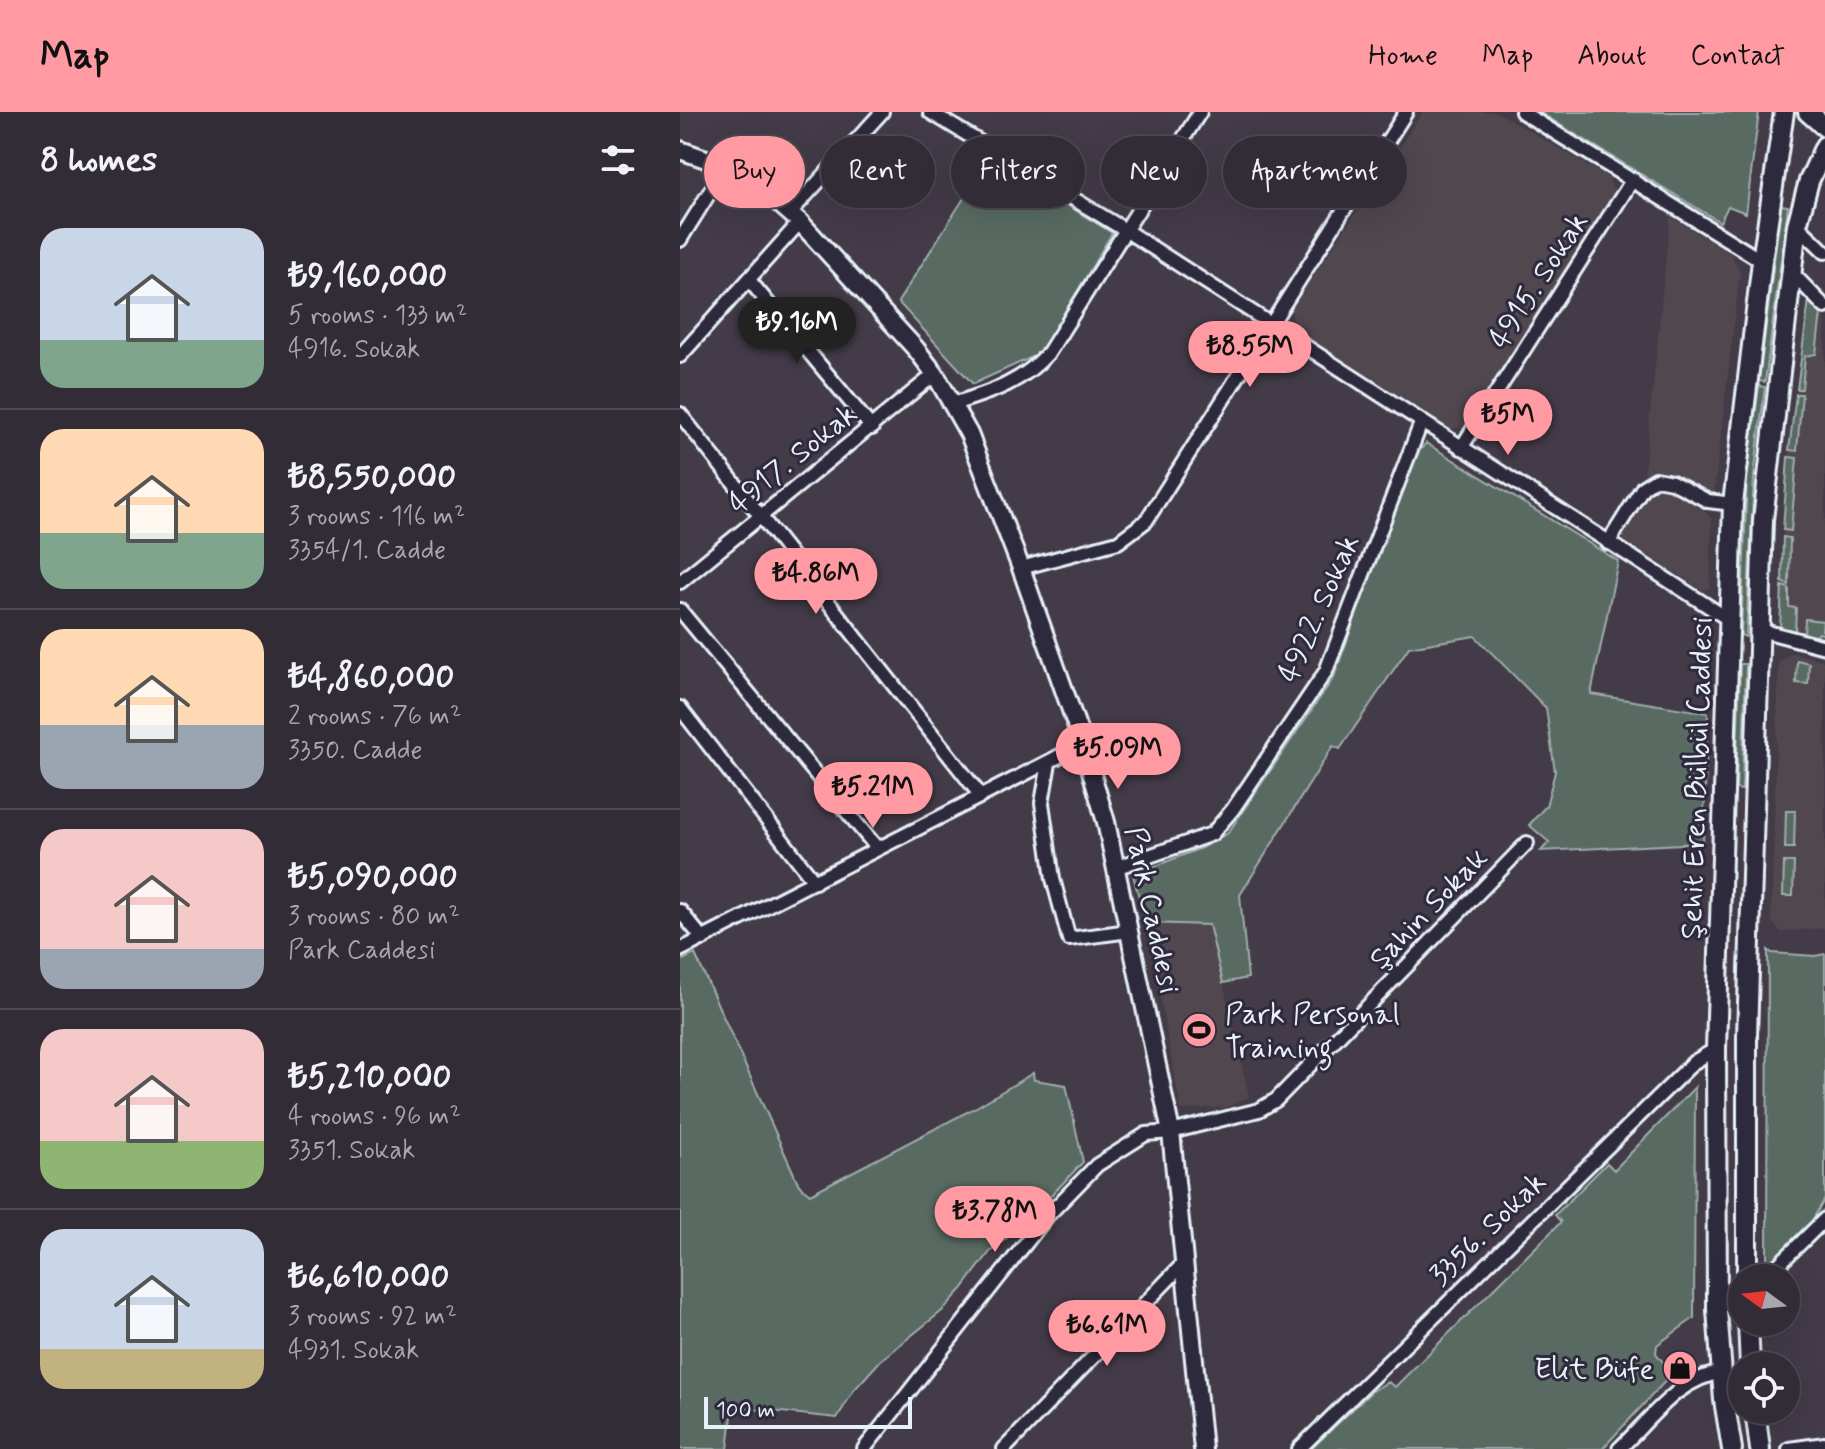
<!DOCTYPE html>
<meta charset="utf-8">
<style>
:root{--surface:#322c36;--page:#3d3842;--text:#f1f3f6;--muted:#a8a7ad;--line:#4d4851;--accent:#ff9aa2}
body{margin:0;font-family:Mynerve,sans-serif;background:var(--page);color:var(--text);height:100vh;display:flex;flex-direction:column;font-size:30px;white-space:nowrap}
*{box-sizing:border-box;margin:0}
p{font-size:26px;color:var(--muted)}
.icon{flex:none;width:44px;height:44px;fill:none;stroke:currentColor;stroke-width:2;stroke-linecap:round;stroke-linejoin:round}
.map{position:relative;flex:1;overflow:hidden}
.sheet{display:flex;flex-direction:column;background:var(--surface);width:680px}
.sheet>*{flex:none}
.top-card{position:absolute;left:24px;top:24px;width:760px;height:72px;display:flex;gap:16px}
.needle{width:52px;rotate:285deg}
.buttons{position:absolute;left:1048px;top:1152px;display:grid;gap:16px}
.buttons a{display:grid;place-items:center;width:72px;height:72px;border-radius:50%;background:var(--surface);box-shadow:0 8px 32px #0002,0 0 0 2px var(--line);font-size:40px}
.scale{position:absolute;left:24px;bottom:20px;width:208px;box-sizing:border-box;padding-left:8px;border:4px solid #e8f1f8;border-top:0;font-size:22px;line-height:28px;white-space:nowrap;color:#e8f1f8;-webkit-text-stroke:6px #2f2a3d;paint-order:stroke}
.price{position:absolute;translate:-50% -68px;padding:0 18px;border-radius:28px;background:var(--accent);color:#111;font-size:26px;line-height:52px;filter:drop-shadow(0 2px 4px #0008)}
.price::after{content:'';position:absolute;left:50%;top:48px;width:24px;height:18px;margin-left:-12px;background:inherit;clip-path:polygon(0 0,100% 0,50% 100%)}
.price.current{background:#222;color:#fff}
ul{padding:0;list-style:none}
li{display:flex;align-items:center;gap:24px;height:200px;padding:0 40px}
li+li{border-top:2px solid var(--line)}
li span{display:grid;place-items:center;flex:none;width:224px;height:160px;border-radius:24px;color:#555}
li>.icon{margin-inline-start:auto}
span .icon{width:96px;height:96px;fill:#fffc;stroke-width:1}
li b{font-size:34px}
h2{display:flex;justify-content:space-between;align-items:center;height:96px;padding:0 40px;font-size:34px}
.pill{padding:0 28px;border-radius:36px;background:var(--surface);box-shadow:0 8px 32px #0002,0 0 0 2px var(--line);font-size:28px;line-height:72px}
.pill.current{background:var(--accent);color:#111}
header{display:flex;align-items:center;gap:48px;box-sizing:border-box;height:112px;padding:0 40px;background:var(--accent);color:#111}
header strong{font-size:38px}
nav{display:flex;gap:44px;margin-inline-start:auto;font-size:28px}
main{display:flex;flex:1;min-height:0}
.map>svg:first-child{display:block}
.built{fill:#51474f}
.green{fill:#596a62;stroke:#a0aead;stroke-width:2}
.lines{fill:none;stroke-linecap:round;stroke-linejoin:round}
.minor-casing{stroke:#e8f1f8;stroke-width:18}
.tertiary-casing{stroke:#e8f1f8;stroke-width:22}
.secondary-casing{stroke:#e8f1f8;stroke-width:24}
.minor{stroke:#2f2a3d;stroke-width:12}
.tertiary{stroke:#2f2a3d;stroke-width:16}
.secondary{stroke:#2f2a3d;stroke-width:18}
.labels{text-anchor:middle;stroke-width:6;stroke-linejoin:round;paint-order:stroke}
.street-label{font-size:30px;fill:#e8f1f8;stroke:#2f2a3d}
.poi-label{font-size:30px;fill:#e8f1f8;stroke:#2f2a3d;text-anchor:start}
</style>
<header>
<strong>Map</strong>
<nav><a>Home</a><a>Map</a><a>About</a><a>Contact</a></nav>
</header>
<main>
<section class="sheet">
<h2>8 homes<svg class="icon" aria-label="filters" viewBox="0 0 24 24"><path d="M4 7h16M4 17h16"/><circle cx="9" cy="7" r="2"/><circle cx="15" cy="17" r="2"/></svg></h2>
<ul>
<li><span style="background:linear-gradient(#c9d6e8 70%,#7fa58c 0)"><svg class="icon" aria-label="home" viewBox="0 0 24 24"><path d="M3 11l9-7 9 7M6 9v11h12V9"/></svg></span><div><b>₺9,160,000</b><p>5 rooms · 133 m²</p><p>4916. Sokak</p></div></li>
<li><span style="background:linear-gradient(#ffd9b3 65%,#7fa58c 0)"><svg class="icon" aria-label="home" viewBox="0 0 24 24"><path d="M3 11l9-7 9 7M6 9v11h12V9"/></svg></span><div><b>₺8,550,000</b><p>3 rooms · 116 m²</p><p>3354/1. Cadde</p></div></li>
<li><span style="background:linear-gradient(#ffd9b3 60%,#9aa5b1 0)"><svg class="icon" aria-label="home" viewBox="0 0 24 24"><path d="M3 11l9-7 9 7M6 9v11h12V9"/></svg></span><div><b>₺4,860,000</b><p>2 rooms · 76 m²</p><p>3350. Cadde</p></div></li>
<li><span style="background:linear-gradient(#f6c9c9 75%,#9aa5b1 0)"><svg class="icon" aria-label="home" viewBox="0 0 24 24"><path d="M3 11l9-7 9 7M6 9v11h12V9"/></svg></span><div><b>₺5,090,000</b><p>3 rooms · 80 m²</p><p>Park Caddesi</p></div></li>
<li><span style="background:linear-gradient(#f6c9c9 70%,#8fb573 0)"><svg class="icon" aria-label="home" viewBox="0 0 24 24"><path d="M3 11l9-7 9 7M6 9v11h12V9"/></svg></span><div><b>₺5,210,000</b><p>4 rooms · 96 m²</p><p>3351. Sokak</p></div></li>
<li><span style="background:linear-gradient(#c9d6e8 75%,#c2b280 0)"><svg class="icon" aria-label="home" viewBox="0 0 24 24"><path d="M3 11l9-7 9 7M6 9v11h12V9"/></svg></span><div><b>₺6,610,000</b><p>3 rooms · 92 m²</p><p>4931. Sokak</p></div></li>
</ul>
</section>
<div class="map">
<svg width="1145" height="1337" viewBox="0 0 1145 1337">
<rect width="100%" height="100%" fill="#433b48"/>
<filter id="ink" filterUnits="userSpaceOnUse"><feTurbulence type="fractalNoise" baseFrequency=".0125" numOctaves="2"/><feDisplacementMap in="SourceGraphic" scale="16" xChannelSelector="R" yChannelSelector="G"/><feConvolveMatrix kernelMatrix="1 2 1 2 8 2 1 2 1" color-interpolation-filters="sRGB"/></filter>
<g filter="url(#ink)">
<path class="built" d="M743,0H817L929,66L934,81L786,312L771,318L615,217L611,198Z
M990,104L1051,142L1060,160L1034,381H1024L991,361L981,358L964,363Z
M1129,188L1145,206V523L1139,521L1136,525L1100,516L1105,369Z
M982,374L1026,400L1032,407L1030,476L1022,478L939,425L968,377Z
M1115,541L1145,549V816L1101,820L1091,809L1099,551L1109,542Z
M466,811L530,813L569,985L547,995L501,998Z"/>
<path class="green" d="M859,0H1079L1066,101L1048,94L1040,110Z
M310,45L432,121L361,241L293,272L218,190Z
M1101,93L1108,94L1085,270L1079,269Z
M1129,188L1141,201L1136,242L1125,244L1122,277H1117Z
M1079,274L1085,275L1074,365L1066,525L1061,523L1067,364Z
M1116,282H1122L1117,339L1109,338Z
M746,331L938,449L911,582L1028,601L1023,731L861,739L869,730L849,713L866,694L875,660L866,596L795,524L729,535L660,637L653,634L560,783L568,866L543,871L529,813L466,811L453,763L521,736L548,721L654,565L731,350Z
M1108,345L1117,346L1111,419L1103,418Z
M1103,425L1110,426L1109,473L1102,470Z
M1102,474L1109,476V495L1116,496L1115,520L1100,516Z
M1125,507L1143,509L1142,518H1145V523L1139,521L1136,525L1124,522Z
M1117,548L1129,551L1128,572L1116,571Z
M1060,552H1066L1062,678L1056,677Z
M1106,699H1115L1114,736H1105Z
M1104,750H1114L1113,784H1103Z
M1088,838L1092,841L1135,844L1145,842V1087L1131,1110L1134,1113L1094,1151L1087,1147Z
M15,842L119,1073L130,1082L293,997L353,961L354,968L386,973L403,1050L346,1110L310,1140L282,1177L262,1199L201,1248L174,1278L157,1306L53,1295L48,1337H0V849Z
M1015,975L1014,1206L977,1233L976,1241L992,1262L922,1337H631L692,1279L708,1270L715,1275L881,1110L875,1103L927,1051L934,1058Z"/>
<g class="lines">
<g class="minor-casing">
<path id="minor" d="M250,0L445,118L1048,507
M842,0L1082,149
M110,101L202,0
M1117,113L1145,140
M0,128L46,54
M1111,160L1145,195
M69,168L192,316
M0,244L120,110
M273,292C311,280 342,271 369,240L520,0
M0,302L301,684
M781,336L953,67
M928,431L963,375L976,367L992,370L1028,389L1053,392
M341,456L438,430L466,409L726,0
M0,470L255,262
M0,498L197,736
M1080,518L1145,535
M0,596L135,770
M369,651L362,691L373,767L389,827L449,819
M435,756L532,722L553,697L646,559L741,311
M0,799L23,827
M0,838L403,632
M1085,1166L1145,1107
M184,1337L368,1103L417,1053L466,1022L491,1020L579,998L596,988L847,731
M324,1337L504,1151
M619,1337L1014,950L1036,937
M939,1337C969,1309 999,1265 1041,1261
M1109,1337L1145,1332"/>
</g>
<g class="tertiary-casing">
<path id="tertiary" d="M0,38L46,54L85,79L120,110L236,237L255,262L289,322L341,456L403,632L426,710L491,1020L523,1337"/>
</g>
<g class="secondary-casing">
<path id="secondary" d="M1128,0L1145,15
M1067,1166V924L1083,408L1117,113L1129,69L1145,34
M1068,1210L1070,1254
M1075,1298L1080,1337
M1052,1337L1044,1288L1037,1198L1036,937L1053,392L1082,149L1104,0"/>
</g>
<use href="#minor" class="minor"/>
<use href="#tertiary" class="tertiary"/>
<use href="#secondary" class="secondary"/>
</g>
</g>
<defs>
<g id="stadium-disc" transform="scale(1.8)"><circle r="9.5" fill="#ff9aa2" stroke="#2f2a3d"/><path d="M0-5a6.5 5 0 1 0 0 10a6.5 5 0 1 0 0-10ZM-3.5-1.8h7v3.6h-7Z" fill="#111"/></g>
<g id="shop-disc" transform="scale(1.8)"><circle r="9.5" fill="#ff9aa2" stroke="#2f2a3d"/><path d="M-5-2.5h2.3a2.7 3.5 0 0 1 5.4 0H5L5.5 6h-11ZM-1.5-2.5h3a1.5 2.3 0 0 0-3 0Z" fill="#111"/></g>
</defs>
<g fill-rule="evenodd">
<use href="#stadium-disc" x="519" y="918"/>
<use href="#shop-disc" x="1000" y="1256"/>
</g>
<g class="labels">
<g class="street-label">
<text transform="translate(858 168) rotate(-57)" y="10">4915. Sokak</text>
<text transform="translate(112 346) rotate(-39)" y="10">4917. Sokak</text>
<text transform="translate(638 496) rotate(-66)" y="10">4922. Sokak</text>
<text transform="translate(1016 666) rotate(-88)" y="10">Şehit Eren Bülbül Caddesi</text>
<text transform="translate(748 796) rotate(-46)" y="10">Şahin Sokak</text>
<text transform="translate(473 798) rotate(78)" y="10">Park Caddesi</text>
<text transform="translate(807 1116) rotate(-44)" y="10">3356. Sokak</text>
</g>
<g class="poi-label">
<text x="545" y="911">Park Personal<tspan x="545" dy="34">Training</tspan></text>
<text x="974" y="1266" text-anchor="end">Elit Büfe</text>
</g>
</g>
</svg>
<div class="buttons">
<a><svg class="needle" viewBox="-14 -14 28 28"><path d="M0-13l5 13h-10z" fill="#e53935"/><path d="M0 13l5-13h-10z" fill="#a8a7ad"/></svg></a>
<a><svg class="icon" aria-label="locate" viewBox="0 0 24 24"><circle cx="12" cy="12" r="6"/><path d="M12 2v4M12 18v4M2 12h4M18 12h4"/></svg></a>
</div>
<div class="scale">100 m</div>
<b class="price current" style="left:117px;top:253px">₺9.16M</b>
<b class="price" style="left:570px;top:277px">₺8.55M</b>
<b class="price" style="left:828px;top:345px">₺5M</b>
<b class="price" style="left:136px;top:504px">₺4.86M</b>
<b class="price" style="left:438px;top:679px">₺5.09M</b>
<b class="price" style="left:193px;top:718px">₺5.21M</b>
<b class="price" style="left:315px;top:1142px">₺3.78M</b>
<b class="price" style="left:427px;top:1256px">₺6.61M</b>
<div class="top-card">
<a class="pill current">Buy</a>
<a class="pill">Rent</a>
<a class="pill">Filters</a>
<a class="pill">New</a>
<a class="pill">Apartment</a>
</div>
</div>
</main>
